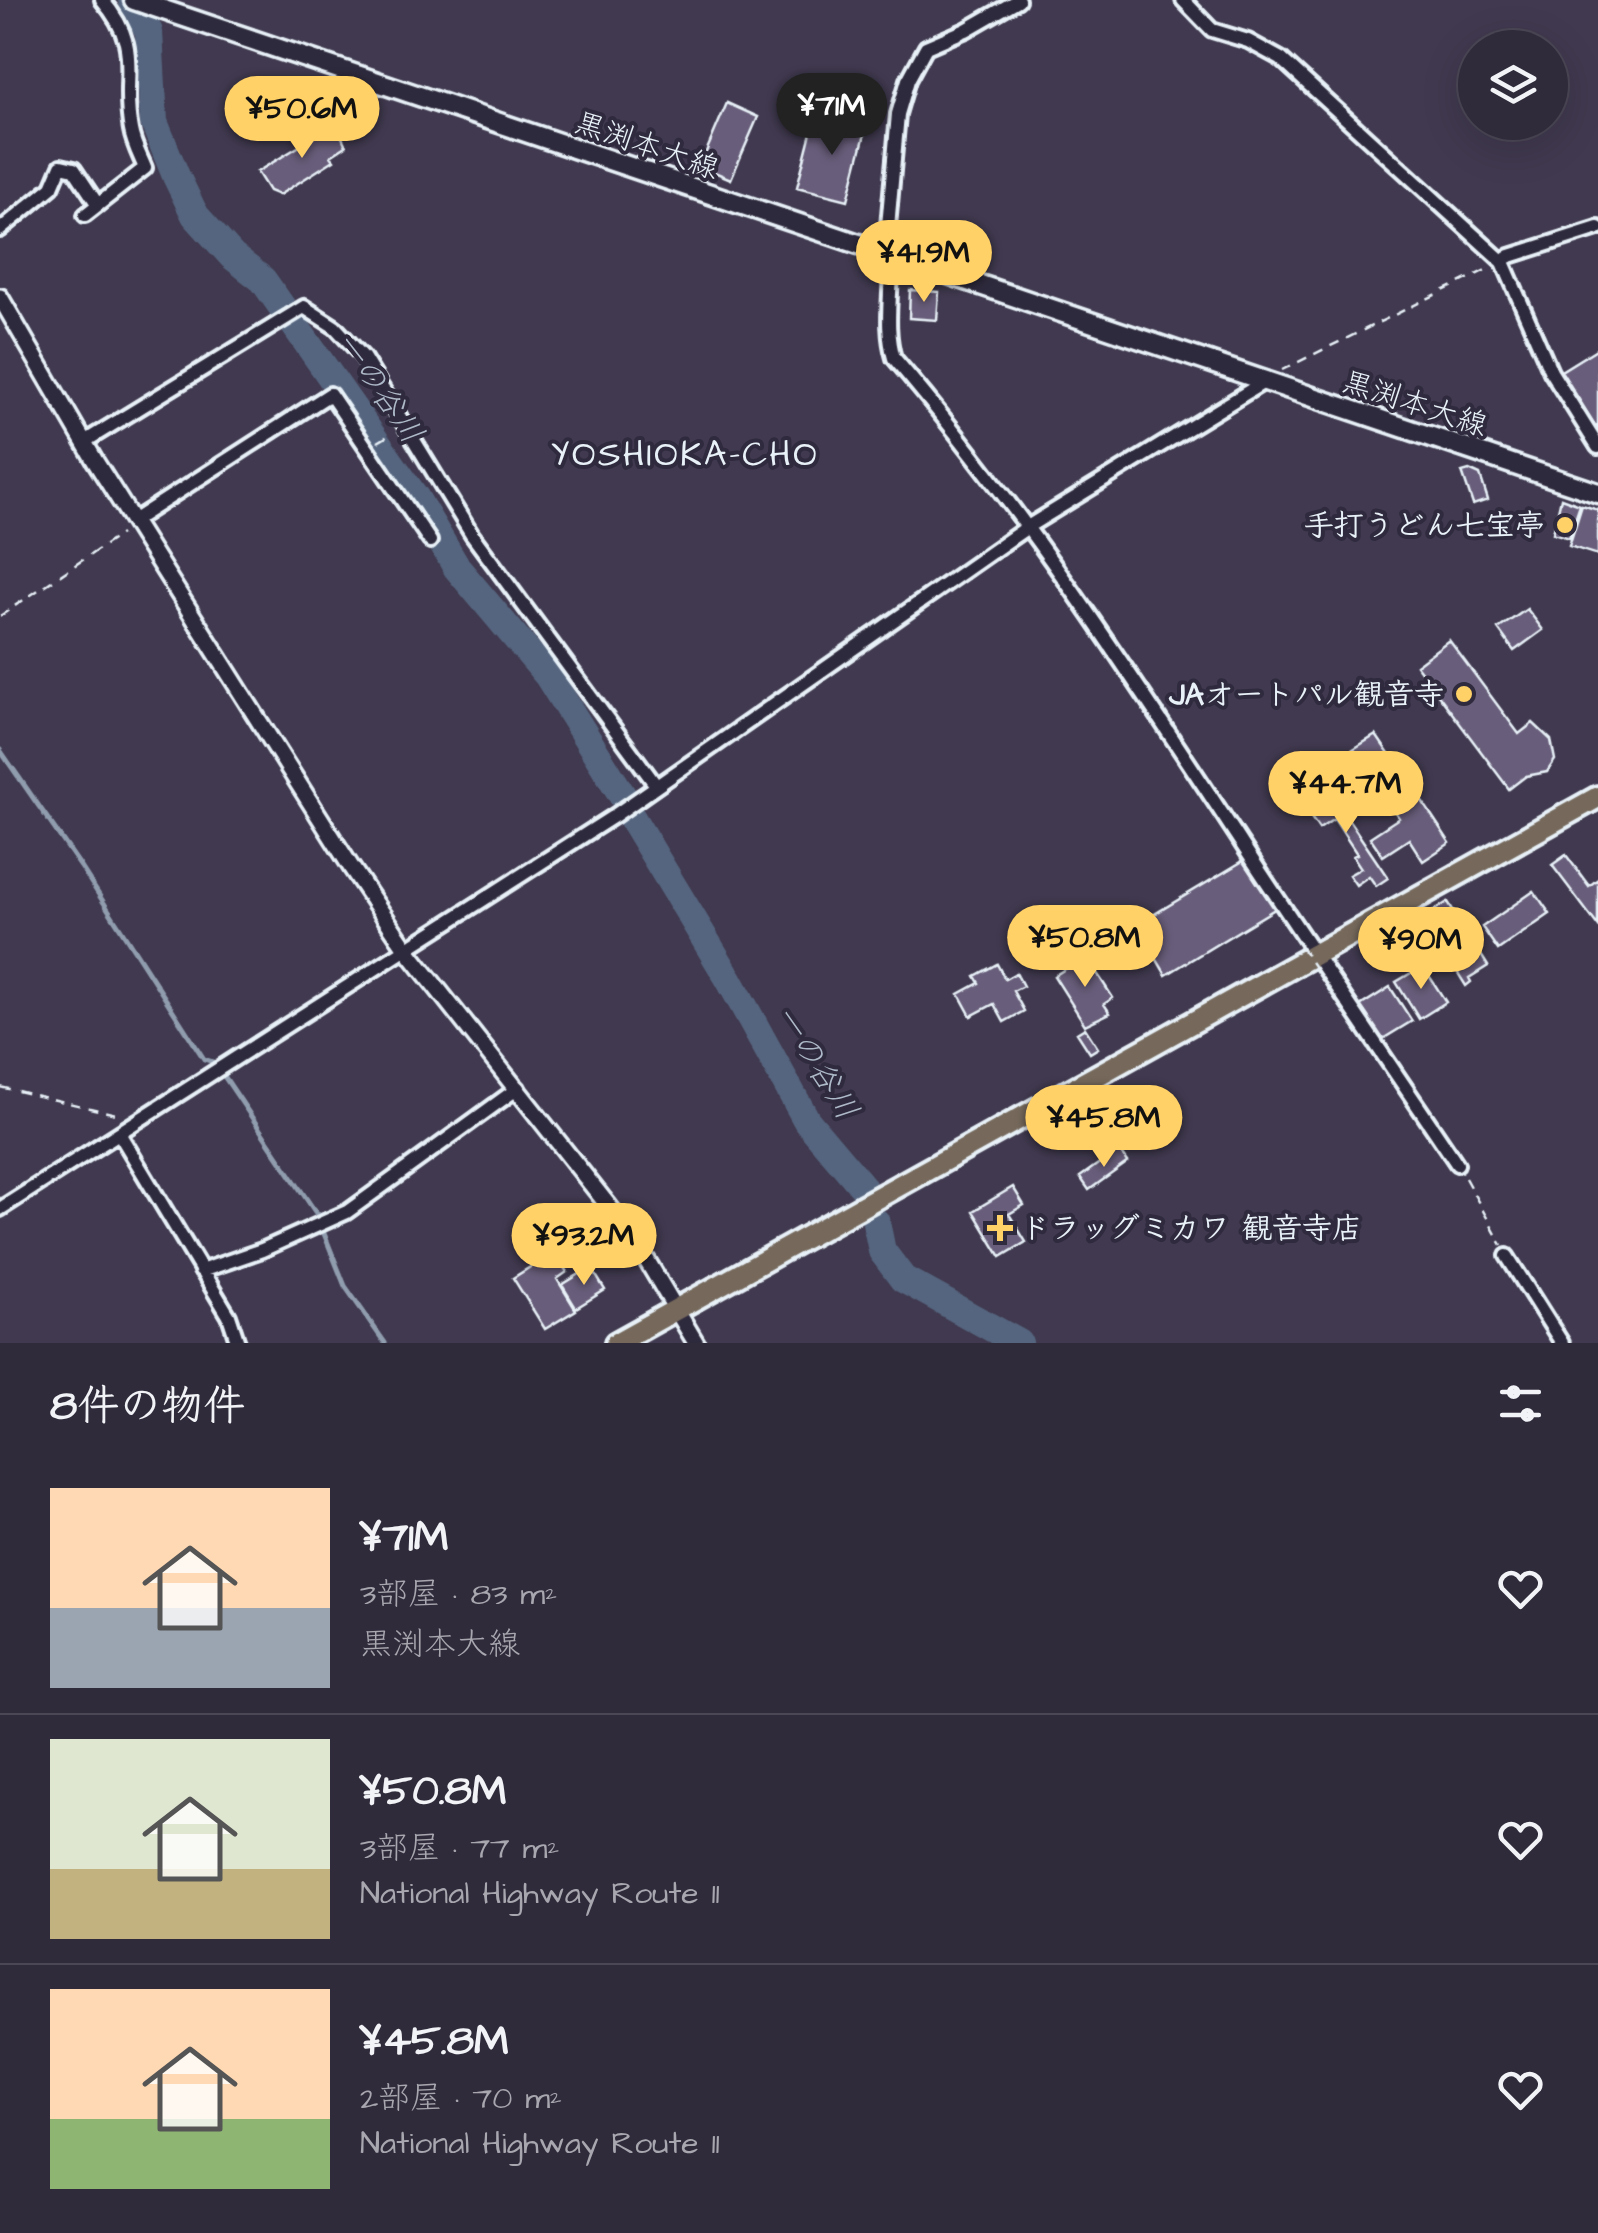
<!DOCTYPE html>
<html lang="ja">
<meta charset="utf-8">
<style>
:root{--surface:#302b3b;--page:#3c3746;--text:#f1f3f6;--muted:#a8a7af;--line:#4b4755;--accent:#ffd166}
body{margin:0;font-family:"Architects Daughter","Klee One",sans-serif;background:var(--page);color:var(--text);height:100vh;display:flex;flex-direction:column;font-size:38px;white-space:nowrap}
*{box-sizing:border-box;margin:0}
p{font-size:32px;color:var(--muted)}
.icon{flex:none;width:55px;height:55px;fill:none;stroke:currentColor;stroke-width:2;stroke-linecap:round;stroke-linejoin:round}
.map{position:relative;height:1343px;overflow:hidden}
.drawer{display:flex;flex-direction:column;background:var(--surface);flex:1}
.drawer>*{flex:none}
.fabs{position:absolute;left:1458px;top:30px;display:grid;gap:20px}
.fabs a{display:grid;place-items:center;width:110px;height:110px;border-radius:50%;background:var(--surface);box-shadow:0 10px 40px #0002,0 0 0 2px var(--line);font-size:50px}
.price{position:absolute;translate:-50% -85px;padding:0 22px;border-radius:35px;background:var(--accent);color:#111;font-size:32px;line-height:65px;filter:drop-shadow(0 2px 5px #0008)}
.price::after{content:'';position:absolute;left:50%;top:60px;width:30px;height:22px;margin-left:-15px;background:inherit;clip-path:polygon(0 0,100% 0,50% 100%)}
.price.active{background:#222;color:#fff}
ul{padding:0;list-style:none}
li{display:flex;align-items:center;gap:30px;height:250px;padding:0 50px}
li+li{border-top:2px solid var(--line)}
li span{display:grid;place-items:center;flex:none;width:280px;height:200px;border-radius:0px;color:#555}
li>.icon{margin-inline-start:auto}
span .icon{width:120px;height:120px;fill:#fffc;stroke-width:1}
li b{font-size:42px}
h2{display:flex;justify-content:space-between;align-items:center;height:120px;padding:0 50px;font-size:42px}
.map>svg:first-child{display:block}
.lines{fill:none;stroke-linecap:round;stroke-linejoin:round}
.stream{stroke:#909daf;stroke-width:5}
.river{stroke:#55657f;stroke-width:28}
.building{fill:#685d7a;stroke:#e8f1f8;stroke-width:2.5}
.minor-casing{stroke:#e8f1f8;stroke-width:20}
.tertiary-casing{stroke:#e8f1f8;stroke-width:22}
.secondary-casing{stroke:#e8f1f8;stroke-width:25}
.trunk-casing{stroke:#e8f1f8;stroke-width:28}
.path{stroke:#e8f1f8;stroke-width:2.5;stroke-dasharray:10 8;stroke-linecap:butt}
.minor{stroke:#2f2a3d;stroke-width:12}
.tertiary{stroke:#2f2a3d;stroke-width:15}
.secondary{stroke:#2f2a3d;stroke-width:18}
.trunk{stroke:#76695c;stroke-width:20}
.path-bridge{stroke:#e8f1f8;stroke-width:2.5;stroke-dasharray:10 8;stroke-linecap:butt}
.poi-dot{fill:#ffd166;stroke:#2f2a3d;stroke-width:4}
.labels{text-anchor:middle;stroke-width:8;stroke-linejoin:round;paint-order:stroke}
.street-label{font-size:30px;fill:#e8f1f8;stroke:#2f2a3d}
.poi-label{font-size:30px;font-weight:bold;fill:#e8f1f8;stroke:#2f2a3d;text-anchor:end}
.water-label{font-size:32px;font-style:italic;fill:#adb9c8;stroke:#2f2a3d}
.quarter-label{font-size:35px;letter-spacing:2.5px;fill:#e8f1f8;stroke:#2f2a3d}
</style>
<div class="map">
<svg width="1598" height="1343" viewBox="0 0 1598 1343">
<rect width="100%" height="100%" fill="#40394f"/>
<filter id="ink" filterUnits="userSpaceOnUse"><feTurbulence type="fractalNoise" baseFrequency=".01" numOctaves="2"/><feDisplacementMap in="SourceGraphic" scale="20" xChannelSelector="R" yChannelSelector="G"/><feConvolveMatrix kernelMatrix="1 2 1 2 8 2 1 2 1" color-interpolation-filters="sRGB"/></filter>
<g filter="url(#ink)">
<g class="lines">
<path class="stream" d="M0,750L81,867L204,1059L213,1062
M222,1073L318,1216
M323,1231L345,1286L385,1343"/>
<path class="river" d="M132,0L149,32L154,122L176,176L195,215L232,256L263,280L415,497L457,568L548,676L624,798
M630,815L729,979L807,1121L862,1186
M876,1222L882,1251L903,1279L1019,1343"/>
</g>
<path class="building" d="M727,103L758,117L731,179L700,166Z
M815,117L867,126L848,200L797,187Z
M336,124L346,146L331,156L334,160L279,195L269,191L257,172Z
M910,290L939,292L937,320L909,318Z
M1598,348V430L1561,371Z
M1469,470L1480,475L1488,500L1473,505L1462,472Z
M1561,498L1580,505L1569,538L1553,533Z
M1582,505L1598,510V555L1569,546Z
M1527,609L1543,630L1514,651L1498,629Z
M1449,640L1519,734L1533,723L1551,740L1555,760L1547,772L1526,776L1509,789L1416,665Z
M1376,735L1391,757L1384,761L1387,765L1349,792L1345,787L1337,792L1321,769Z
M1403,772L1450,843L1423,861L1409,839L1383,856L1370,837L1399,818L1379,788Z
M1328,789L1388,878L1376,886L1369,876L1356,885L1349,875L1361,868L1353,856L1357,854L1334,819L1319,829L1303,806Z
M1566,855L1589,886L1598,879V926L1552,865Z
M1248,858L1278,907L1166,975L1153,953L1138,962L1133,955L1130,956L1118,936Z
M1534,891L1550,914L1498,950L1482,927Z
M1448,902L1488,966L1469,978L1471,982L1466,986L1423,917Z
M1086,956L1113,998L1104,1004L1110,1013L1085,1025L1054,976Z
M997,964L1005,979L1016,973L1023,986L1013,991L1024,1011L1004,1022L994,1004L971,1016L959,994L979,983L975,976Z
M1423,966L1446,1002L1419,1019L1396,982Z
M1390,987L1412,1021L1381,1040L1360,1006Z
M1085,1028L1098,1048L1090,1053L1077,1033Z
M1119,1149L1128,1162L1089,1190L1080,1177Z
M1013,1187L1024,1205L1009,1214L1026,1242L1001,1257L973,1211Z
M554,1252L567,1272L557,1279L576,1310L545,1329L513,1278Z
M591,1267L605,1290L576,1308L562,1285Z"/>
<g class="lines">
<g class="minor-casing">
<path id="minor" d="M1018,0L966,30L926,47L908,80L898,114L887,238C897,277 882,319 894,358C1025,511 1132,676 1242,844C1312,951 1385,1057 1457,1164
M1183,0L1212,30L1248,41L1281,59L1503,262L1551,372L1598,447
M85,215L145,168C140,156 133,143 131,130C120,75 145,50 102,0
M0,230L52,187L61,166L74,169L98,205
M1503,262L1507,257L1598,228
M84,442L304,307L335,327L363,357L472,535L655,784
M133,521L330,394L430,541
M119,1133L229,1316L238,1343
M0,1209L614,816L1029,526L1264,382
M1507,1256L1562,1343
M201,1271L262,1250L347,1212L518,1088"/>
</g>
<g class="tertiary-casing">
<path id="tertiary" d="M0,297L95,461L351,867L407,950L633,1237L696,1343"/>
</g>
<g class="secondary-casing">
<path id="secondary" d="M134,0L1598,493"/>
</g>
<g class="trunk-casing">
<path id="trunk" d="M616,1343L1598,797"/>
</g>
<path class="path" d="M1282,370L1490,268
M378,442L393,433
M0,616L121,534
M0,1087L120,1115
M1465,1178L1502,1245"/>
<use href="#minor" class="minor"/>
<use href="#tertiary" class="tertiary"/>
<use href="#secondary" class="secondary"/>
<use href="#trunk" class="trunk"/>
<path class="path-bridge" d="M1301,947L1316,969"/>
</g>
</g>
<g class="poi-dot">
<circle cx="1565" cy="525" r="10"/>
<circle cx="1464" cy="694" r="10"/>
<path d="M995 1213h10v10h10v10h-10v10h-10v-10h-10v-10h10z"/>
</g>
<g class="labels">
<g class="street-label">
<text transform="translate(647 145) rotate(19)" y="10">黒渕本大線</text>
<text transform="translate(1415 403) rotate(18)" y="10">黒渕本大線</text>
</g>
<g class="poi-label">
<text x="1545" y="535">手打うどん七宝亭</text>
<text x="1444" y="704">JAオートパル観音寺</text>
<text x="1020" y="1238" text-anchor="start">ドラッグミカワ 観音寺店</text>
</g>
<g class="water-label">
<text transform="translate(380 387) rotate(55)" y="11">一の谷川</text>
<text transform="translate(817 1062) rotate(58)" y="11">一の谷川</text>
</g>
<g class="quarter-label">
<text x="685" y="465">YOSHIOKA-CHO</text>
</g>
</g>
</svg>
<div class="fabs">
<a><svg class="icon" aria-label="layers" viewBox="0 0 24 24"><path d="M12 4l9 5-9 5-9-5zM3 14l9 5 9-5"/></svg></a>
</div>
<b class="price active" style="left:832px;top:158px">¥71M</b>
<b class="price" style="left:302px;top:161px">¥50.6M</b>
<b class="price" style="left:924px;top:305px">¥41.9M</b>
<b class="price" style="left:1346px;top:836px">¥44.7M</b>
<b class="price" style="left:1085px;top:990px">¥50.8M</b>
<b class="price" style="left:1421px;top:992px">¥90M</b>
<b class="price" style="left:1104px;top:1170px">¥45.8M</b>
<b class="price" style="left:584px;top:1288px">¥93.2M</b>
</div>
<section class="drawer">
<h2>8件の物件<svg class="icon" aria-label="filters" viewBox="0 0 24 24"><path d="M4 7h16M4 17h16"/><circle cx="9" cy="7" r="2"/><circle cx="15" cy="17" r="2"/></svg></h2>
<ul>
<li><span style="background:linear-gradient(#ffd9b3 60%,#9aa5b1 0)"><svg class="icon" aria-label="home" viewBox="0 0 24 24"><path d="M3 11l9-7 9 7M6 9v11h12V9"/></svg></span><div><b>¥71M</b><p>3部屋 · 83 m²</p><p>黒渕本大線</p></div><svg class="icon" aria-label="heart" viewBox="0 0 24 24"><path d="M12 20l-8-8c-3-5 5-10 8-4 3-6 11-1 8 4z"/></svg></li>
<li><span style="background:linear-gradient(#dfe7d0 65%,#c2b280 0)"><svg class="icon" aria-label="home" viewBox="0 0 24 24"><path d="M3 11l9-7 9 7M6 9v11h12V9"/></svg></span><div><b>¥50.8M</b><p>3部屋 · 77 m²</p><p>National Highway Route 11</p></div><svg class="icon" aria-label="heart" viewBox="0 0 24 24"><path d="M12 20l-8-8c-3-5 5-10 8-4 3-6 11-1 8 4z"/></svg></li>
<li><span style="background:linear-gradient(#ffd9b3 65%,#8fb573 0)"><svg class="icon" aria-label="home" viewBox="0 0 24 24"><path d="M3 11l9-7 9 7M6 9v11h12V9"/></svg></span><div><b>¥45.8M</b><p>2部屋 · 70 m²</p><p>National Highway Route 11</p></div><svg class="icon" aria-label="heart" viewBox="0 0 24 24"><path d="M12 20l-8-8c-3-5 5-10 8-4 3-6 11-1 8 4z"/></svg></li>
</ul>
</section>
